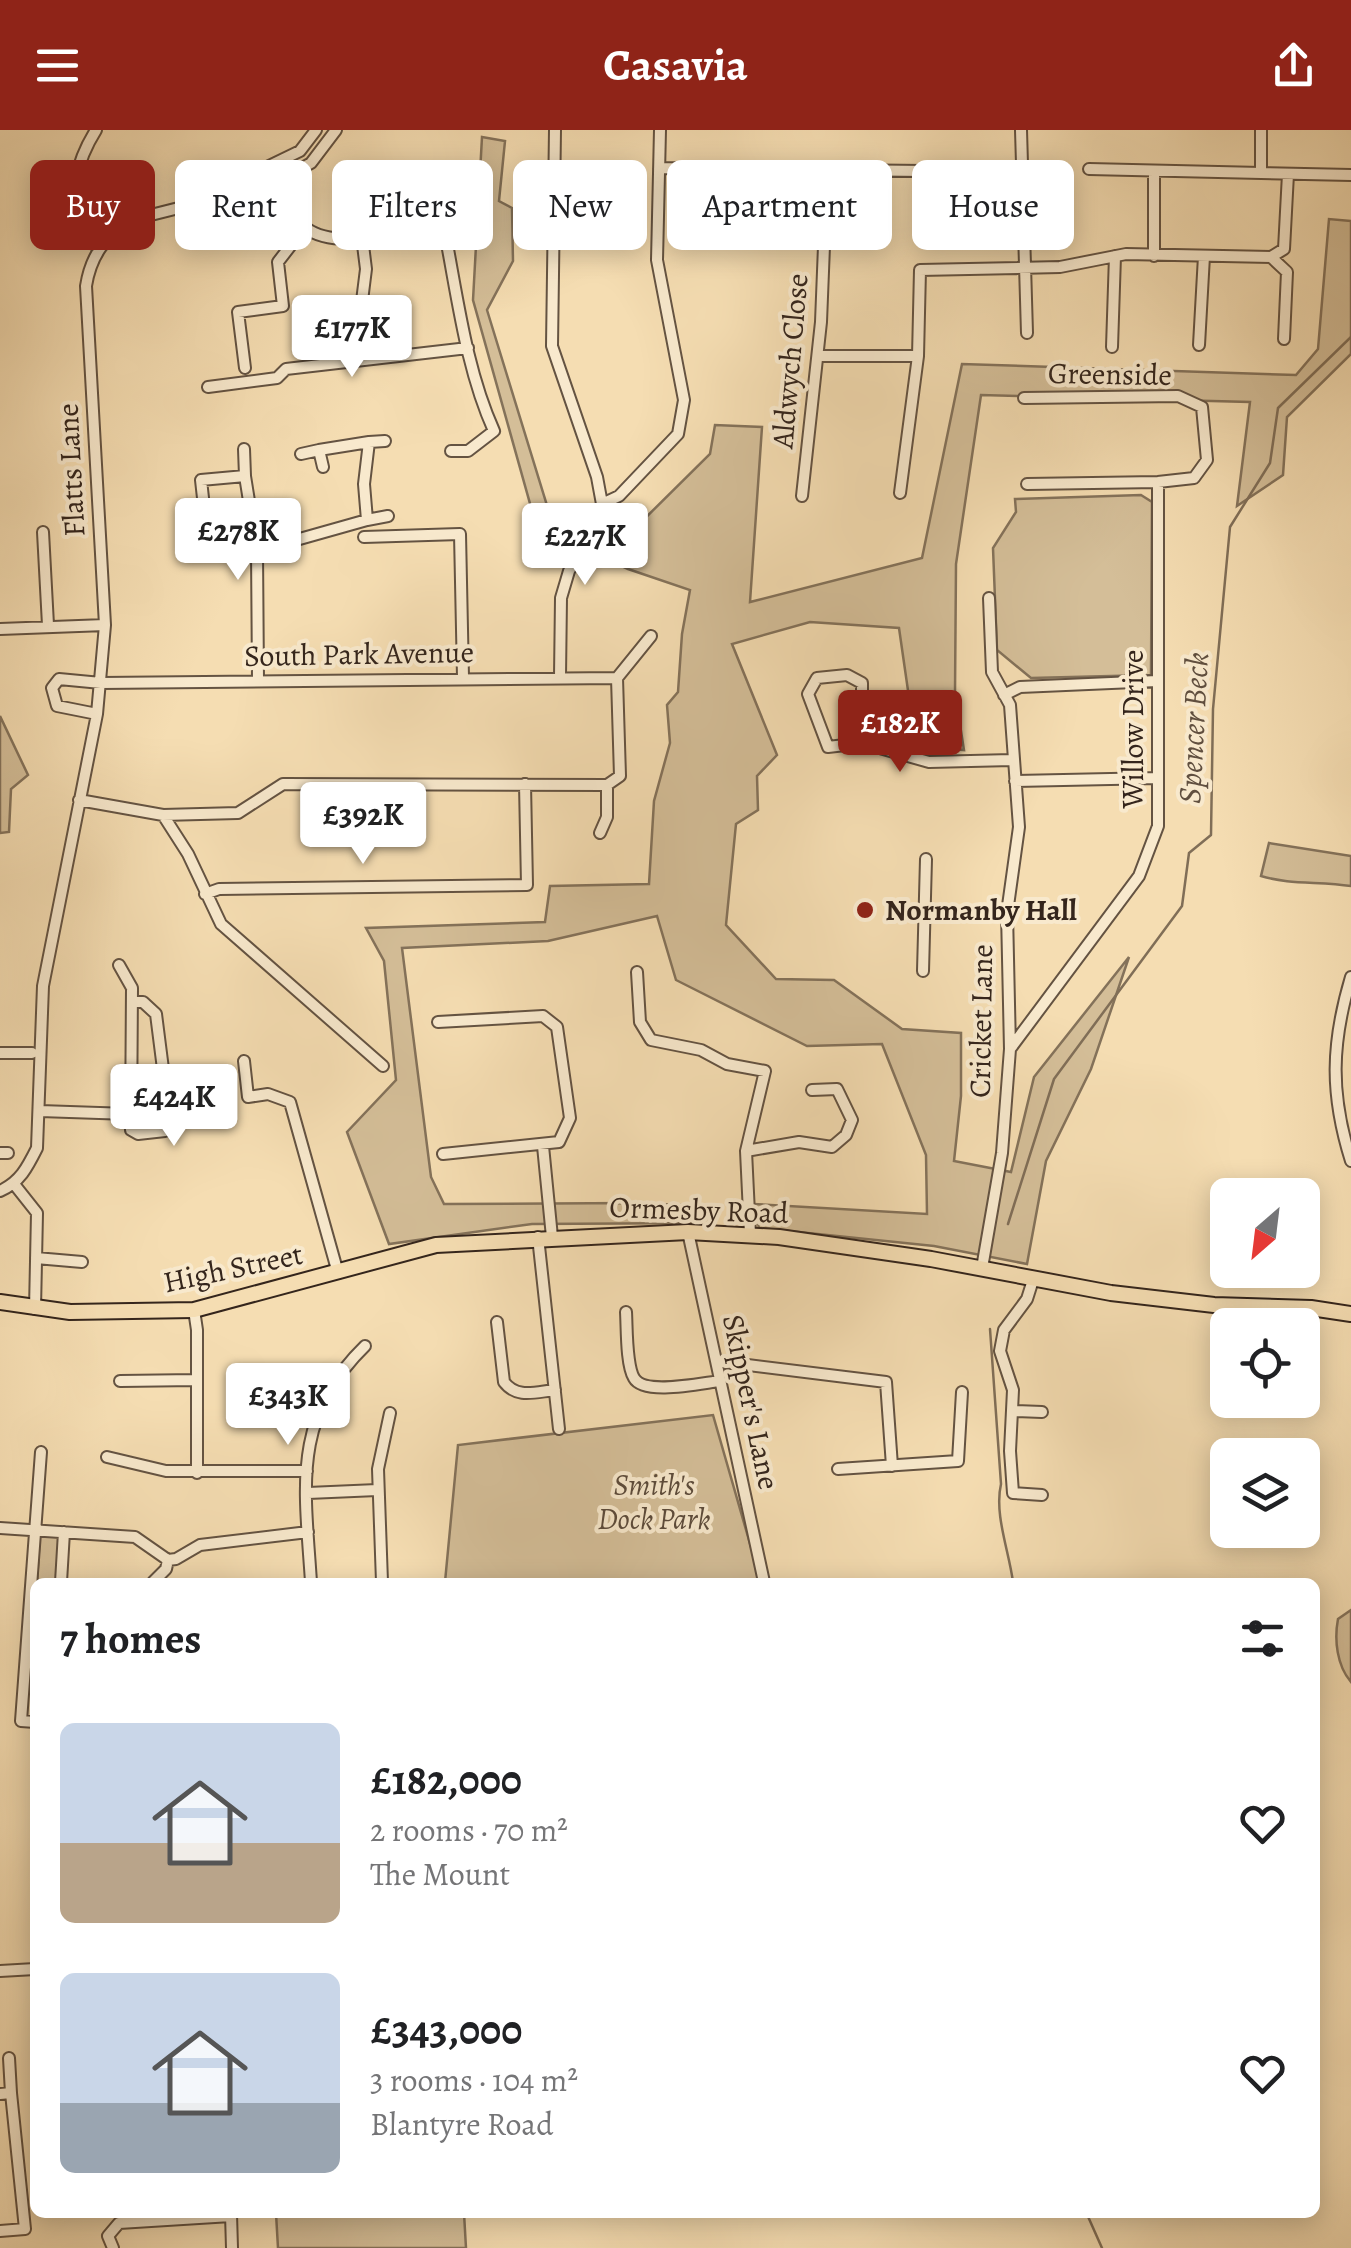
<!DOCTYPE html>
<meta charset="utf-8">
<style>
:root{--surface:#fff;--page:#f2f2f2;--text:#202124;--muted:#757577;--accent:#8f2418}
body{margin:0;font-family:Alegreya,serif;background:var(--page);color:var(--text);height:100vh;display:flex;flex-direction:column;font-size:38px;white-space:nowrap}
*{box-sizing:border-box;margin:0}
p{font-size:32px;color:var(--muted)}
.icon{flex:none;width:55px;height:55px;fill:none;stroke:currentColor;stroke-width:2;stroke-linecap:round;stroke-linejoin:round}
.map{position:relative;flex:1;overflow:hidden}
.panel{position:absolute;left:30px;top:1448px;width:1290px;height:640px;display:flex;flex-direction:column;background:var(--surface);border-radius:15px;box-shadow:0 5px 25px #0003}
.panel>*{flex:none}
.top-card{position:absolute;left:30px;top:30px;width:1292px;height:90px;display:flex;gap:20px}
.needle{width:65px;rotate:208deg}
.buttons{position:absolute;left:1210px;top:1048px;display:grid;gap:20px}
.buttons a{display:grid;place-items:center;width:110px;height:110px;border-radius:15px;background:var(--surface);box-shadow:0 5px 25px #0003;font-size:50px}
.price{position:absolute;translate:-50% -85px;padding:0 22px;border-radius:10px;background:#fff;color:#222;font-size:32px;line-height:65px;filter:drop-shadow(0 2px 5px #0008)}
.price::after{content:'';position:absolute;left:50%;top:60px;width:30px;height:22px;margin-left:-15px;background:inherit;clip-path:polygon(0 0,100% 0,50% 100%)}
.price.active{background:var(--accent);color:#fff}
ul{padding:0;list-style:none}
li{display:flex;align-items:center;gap:30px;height:250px;padding:0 30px}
li span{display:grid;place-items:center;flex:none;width:280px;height:200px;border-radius:15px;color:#555}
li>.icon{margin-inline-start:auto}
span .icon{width:120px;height:120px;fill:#fffc;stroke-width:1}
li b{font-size:42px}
h2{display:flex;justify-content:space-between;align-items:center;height:120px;padding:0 30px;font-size:42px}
.tag{padding:0 35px;border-radius:15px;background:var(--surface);box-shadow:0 5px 25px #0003;font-size:35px;line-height:90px}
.tag.active{background:var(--accent);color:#fff}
header{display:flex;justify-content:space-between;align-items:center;height:130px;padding:0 30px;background:var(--accent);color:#fff;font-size:45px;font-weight:700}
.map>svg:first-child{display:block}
.green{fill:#d4be98;stroke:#84725a;stroke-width:2.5}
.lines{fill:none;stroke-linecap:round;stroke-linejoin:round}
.stream{stroke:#806e57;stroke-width:2.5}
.minor-casing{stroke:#645342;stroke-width:14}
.major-casing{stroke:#34251c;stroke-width:18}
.minor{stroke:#f8e9cd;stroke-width:10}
.major{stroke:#f5ddb2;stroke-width:14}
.poi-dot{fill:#8f2418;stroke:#f8e9cd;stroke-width:4}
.labels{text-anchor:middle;stroke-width:8;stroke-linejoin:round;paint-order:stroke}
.street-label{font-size:30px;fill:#34251c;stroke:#f8e9cd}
.poi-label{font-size:30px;font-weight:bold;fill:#34251c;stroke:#f8e9cd;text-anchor:start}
.park-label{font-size:30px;font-style:italic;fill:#5c4b3b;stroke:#f8e9cd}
.water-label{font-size:32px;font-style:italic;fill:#604f3f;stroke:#f8e9cd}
</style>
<header><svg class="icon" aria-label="menu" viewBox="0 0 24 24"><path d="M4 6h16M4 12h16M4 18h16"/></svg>Casavia<svg class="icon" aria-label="share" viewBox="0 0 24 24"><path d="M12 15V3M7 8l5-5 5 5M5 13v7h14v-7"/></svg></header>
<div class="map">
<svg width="1351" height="2118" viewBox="0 0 1351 2118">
<rect width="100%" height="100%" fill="#f5ddb2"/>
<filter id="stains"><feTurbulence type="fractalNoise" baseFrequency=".002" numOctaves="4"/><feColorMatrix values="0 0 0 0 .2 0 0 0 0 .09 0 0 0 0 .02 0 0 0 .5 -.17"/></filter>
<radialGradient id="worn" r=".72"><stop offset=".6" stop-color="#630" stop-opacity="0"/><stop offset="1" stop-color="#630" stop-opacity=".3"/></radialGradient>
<path class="green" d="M482,7L505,11L499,71L512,78L513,131L487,180L549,382L626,407L710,324L715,295L762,297L750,472L922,428L962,234L1296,245L1318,219L1329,89L1351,91V224L1287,287L1283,345L1237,376L1250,272L981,265L956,434L955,563L964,620L916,616L899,498L810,492L732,514L777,625L757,646L758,680L736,694L726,795L776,849L834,850L902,899L961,903V966L954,1031L1011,1042L1034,947L1129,827L1091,939L1046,1031L1027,1134L934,1116L759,1098L754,1074L927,1084L926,1025L882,914L807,916L676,850L657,786L548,811L402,818L431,1047L444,1074L633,1073L711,1076V1093L532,1094L389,1114L347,1002L396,950L384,831L366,798L545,792L550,756L649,754L654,671L670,613L667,575L678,562L682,504L690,460L628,439L536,395L473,170Z
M1141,365L1152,372L1151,545L1031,548L997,520L993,418L1016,382L1015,369Z
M0,586L28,645L11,659L9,702L0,703Z
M1269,713L1351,726V756C1320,751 1290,755 1261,746Z
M713,1285L761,1452H445L458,1315Z
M61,1403L58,1452H37L40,1404Z
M1351,1480V1552C1337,1536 1334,1510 1338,1489Z
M276,2083H464L466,2118H278Z"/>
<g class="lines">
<path class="stream" d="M1008,1094L1054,949L1182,776L1189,723L1211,705L1213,579L1230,397L1270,333L1278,278L1351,207
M990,1199L1001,1354C994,1384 1009,1421 1013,1452
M1086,2082L1102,2118"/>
<g class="minor-casing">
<path id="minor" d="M96,0C77,30 67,68 78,103L99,118
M555,0L552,216L597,347L602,374L599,390L569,441L561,468L560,546
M1021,0L1027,203
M267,37L300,21L316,0
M659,38L1020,42
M1089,39L1351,45
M1154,41V126
M1261,43V0
M274,54C287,68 291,86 306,98C337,122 406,100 443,93C457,162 465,237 494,301L468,321H451
M362,107L366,139L362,171L368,227
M1271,127L1287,142L1284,209
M1199,215L1204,126
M1112,217L1115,126
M818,226H918
M245,238L238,182L283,176L278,132L305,97
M208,257L277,248L286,239L468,218
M1024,268L1178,266L1202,277L1207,330L1194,348L1158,352L1027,354
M244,319L245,346
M301,324L319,320
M323,337L319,320L369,312
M900,363L918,226L920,140L1060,137L1126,124L1271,127L1284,119L1288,44
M802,366L821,192L827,40
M602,374L619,366L678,304L684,270L657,130L660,0
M204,377L201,350L245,346L257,421L258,550
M367,390L388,386
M43,402L48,495
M364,407L460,404L463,547
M257,421L367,390L364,354L369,312L385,311
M0,499L105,495
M1004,565L1020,557L1157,551
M97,584L57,576L52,558L59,549L101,553L617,548
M862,613L828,617L808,564L817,548L847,545L862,553V613L929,632L1012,630
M1015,651L1158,648
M79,670L163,685L238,683L283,654L607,655
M163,685L188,724L221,794L383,936
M600,703L607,687V655L620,646L617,548L651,506
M205,764L219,759L527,755L525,654
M925,782L1007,783
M119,835L132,858L131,1000L138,1004L165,1001L170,994L156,884L143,872H132
M923,841L926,729
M637,842L640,892L651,910L701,920L727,934L765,941L746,1021L750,1104
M1351,847C1331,914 1330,964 1351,1031
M438,892L543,886L557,897L570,988L559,1012L443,1024
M1010,919L1139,746L1158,696V352
M0,923H32
M244,931L248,967L268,964L290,972L338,1143
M40,981L129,984
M543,1016L552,1107
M746,1021L799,1012L832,1017L846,1005L852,990L837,959L812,960
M0,1023H8
M14,1054L37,1083L35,1179
M0,1061C20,1052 27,1038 37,1018L43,856L97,584L105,495L86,156C91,125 105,107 131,90L274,54L311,33L336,0
M688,1102L764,1452
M538,1107L559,1299
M36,1128L82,1132
M982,1138L1002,1023L1010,919L1007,783L1019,697L1010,575L992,542L989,468
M1033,1150L1027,1169L1004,1200L1000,1221L1013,1260L1010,1321L1013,1363L1042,1365
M194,1180L197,1200V1343
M626,1182C627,1198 626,1235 634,1248C644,1266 702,1253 720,1251
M497,1192L504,1252C517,1269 535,1262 555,1260
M716,1231L886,1252L892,1336
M120,1251L196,1250
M1013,1281L1042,1282
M107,1327L166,1341H307
M838,1339L958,1331L962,1262
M308,1363L377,1360
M0,1398L135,1407L168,1430
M61,1452L64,1402
M153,1452L166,1439L168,1430L176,1429L200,1415L308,1402
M311,1452C305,1358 291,1288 365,1216
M382,1452L378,1339L390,1283
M35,1592L21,1591L41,1322
M0,1841L35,1839
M9,1928L11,1963
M0,1964L11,1963L25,2099L0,2101
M231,2084L232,2118
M113,2118L108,2106L119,2093L231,2086"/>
</g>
<g class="major-casing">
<path id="major" d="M0,1172L70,1182L194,1180L436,1115L688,1102L779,1107L931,1129L1111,1163L1214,1175L1311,1178L1351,1184"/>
</g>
<use href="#minor" class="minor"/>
<use href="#major" class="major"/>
</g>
<circle class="poi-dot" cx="865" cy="780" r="10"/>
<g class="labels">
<g class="street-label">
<text transform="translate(790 231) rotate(-85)" y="10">Aldwych Close</text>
<text transform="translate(1110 244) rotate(1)" y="10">Greenside</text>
<text transform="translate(71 340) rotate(-93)" y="10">Flatts Lane</text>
<text transform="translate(359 524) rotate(-1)" y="10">South Park Avenue</text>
<text transform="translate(1133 599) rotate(-90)" y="10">Willow Drive</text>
<text transform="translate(981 891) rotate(-89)" y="10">Cricket Lane</text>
<text transform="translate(699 1080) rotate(2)" y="10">Ormesby Road</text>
<text transform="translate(233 1138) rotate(-12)" y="10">High Street</text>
<text transform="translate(751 1272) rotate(78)" y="10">Skipper's Lane</text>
</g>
<g class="poi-label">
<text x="885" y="790">Normanby Hall</text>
</g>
<g class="park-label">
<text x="654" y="1365">Smith's<tspan x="654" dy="34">Dock Park</tspan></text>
</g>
<g class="water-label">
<text transform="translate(1193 598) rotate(-87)" y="11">Spencer Beck</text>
</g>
</g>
<rect width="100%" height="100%" filter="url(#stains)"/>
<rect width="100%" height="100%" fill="url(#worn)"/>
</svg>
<div class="buttons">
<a><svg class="needle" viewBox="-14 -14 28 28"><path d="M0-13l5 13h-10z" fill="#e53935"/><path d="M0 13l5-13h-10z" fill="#757577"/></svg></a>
<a><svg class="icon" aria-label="locate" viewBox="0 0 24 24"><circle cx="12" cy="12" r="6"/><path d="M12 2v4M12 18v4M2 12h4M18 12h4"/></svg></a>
<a><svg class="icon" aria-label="layers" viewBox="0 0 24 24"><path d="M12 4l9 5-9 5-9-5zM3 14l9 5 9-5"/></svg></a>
</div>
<b class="price" style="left:352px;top:250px">£177K</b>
<b class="price" style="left:238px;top:453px">£278K</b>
<b class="price" style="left:585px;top:458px">£227K</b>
<b class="price active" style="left:900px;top:645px">£182K</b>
<b class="price" style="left:363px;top:737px">£392K</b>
<b class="price" style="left:174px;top:1019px">£424K</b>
<b class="price" style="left:288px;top:1318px">£343K</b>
<div class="top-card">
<a class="tag active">Buy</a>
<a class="tag">Rent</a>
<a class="tag">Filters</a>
<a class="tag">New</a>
<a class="tag">Apartment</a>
<a class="tag">House</a>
</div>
<section class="panel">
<h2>7 homes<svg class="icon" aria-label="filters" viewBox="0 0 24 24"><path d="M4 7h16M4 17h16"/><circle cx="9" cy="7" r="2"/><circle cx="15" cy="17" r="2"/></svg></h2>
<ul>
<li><span style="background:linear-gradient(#c9d6e8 60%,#b9a48a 0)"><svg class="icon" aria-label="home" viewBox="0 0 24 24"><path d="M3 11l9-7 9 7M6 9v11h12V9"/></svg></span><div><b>£182,000</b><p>2 rooms · 70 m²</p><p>The Mount</p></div><svg class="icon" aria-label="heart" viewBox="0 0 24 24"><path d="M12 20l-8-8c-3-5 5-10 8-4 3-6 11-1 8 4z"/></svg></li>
<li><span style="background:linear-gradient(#c9d6e8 65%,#9aa5b1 0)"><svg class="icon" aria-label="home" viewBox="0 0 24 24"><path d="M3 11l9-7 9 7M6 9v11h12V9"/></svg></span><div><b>£343,000</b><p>3 rooms · 104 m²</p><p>Blantyre Road</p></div><svg class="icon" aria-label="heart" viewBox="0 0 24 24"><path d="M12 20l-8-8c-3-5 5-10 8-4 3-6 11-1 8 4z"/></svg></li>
</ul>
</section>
</div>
